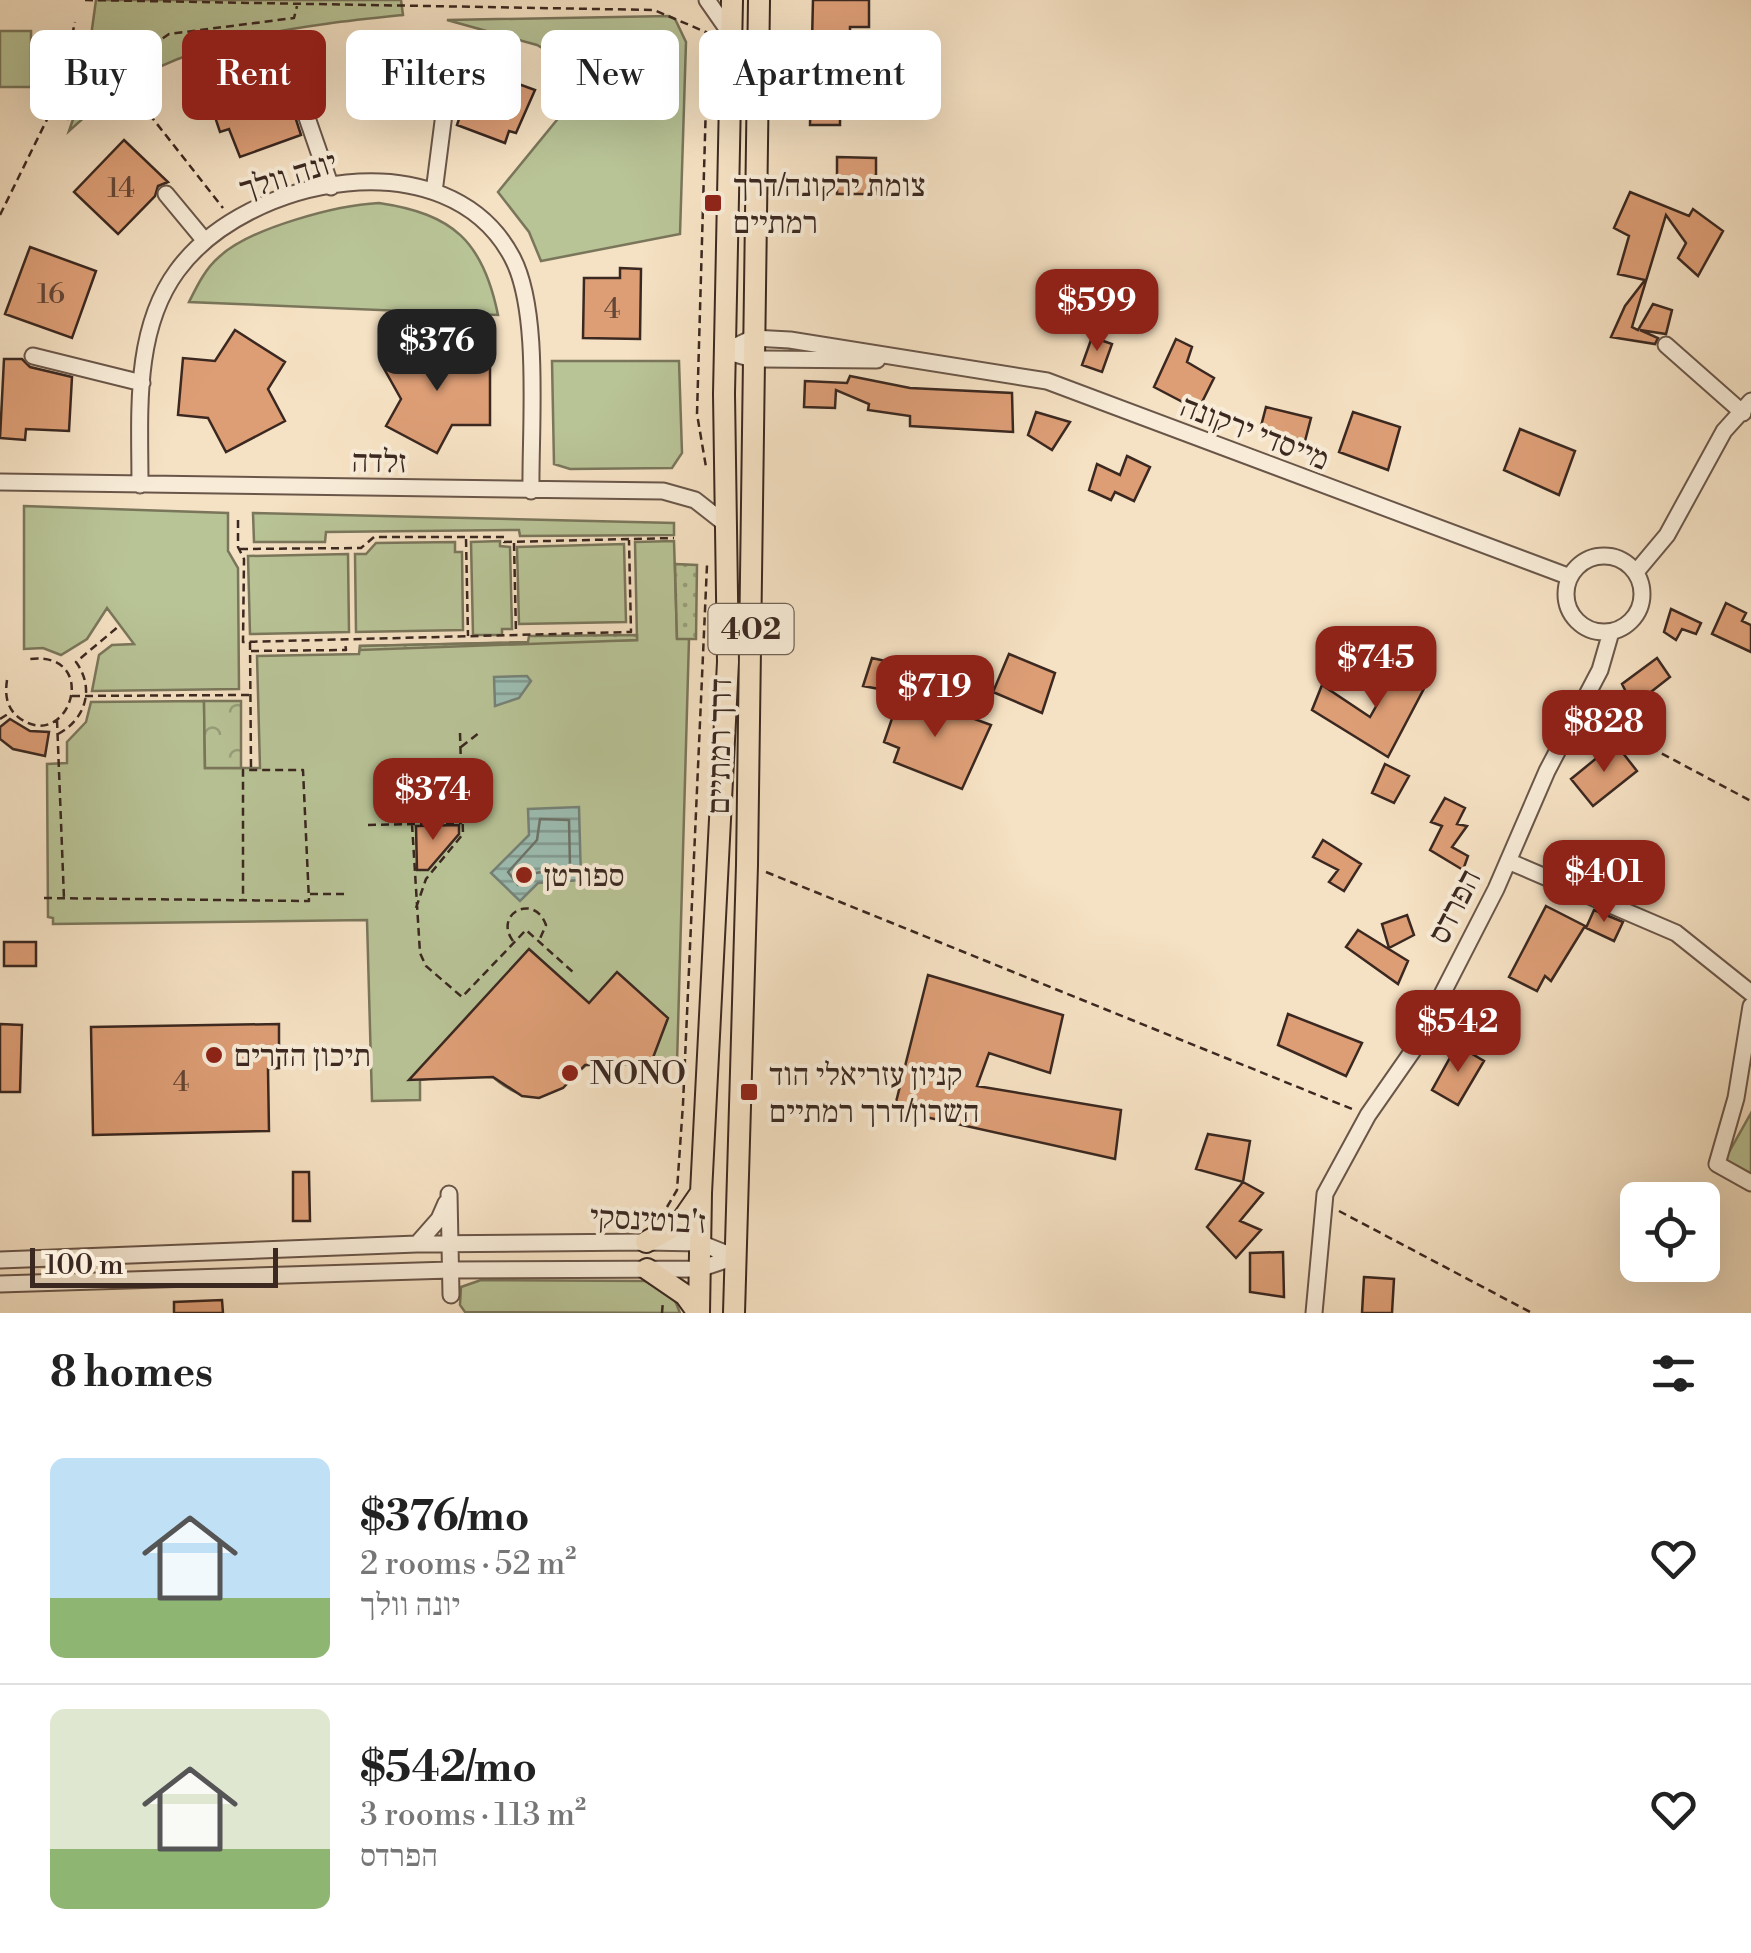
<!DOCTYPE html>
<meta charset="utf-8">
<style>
:root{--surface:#fff;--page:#f6f6f6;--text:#222;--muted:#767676;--line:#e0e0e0;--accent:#8f2418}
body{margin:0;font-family:"Libre Bodoni","Frank Ruhl Libre",serif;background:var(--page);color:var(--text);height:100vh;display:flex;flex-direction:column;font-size:38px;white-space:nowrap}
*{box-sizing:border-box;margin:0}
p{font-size:32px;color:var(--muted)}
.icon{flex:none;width:55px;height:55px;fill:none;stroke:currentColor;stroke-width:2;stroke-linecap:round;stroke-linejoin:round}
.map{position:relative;height:1313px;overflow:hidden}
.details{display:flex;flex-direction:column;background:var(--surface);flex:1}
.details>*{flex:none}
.banner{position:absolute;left:30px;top:30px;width:1000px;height:90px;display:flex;gap:20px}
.tools{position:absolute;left:1620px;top:1182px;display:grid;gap:20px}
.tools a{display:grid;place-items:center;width:100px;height:100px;border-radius:15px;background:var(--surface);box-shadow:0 10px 40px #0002;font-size:50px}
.scale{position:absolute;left:30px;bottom:25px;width:248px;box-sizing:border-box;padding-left:10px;border:5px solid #3b2820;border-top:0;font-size:28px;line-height:35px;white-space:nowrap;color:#3b2820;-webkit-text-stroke:8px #f8ecd8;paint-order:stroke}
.price{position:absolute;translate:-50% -85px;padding:0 22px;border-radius:20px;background:var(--accent);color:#fff;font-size:32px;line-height:65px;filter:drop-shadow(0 2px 5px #0008)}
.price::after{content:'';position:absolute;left:50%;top:60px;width:30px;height:22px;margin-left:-15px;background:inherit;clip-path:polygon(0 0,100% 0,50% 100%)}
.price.active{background:#222;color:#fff}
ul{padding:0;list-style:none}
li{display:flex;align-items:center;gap:30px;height:250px;padding:0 50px}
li+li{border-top:2px solid var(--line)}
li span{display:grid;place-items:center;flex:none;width:280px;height:200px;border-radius:15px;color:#555}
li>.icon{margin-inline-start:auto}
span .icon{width:120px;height:120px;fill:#fffc;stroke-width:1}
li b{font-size:42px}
h2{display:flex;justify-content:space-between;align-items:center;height:120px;padding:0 50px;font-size:42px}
.pill{padding:0 35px;border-radius:15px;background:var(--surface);box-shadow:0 10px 40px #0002;font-size:35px;line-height:90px}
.pill.active{background:var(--accent);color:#fff}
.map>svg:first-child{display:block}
.grass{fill:#b8c396;stroke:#7a765b;stroke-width:2.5}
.forest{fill:url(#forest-crowns);stroke:#7a765b;stroke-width:2.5}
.garden{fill:url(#garden-dots);stroke:#7a765b;stroke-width:2.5}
.water{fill:url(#water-rules);stroke:#758278;stroke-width:2.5}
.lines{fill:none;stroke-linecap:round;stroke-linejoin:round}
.shore{stroke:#6c736a;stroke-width:2.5}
.building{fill:#dd9e76;stroke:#3b2820;stroke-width:2.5}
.minor-casing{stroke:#6a5649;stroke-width:19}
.major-casing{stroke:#3b2820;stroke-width:24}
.path{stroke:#3b2820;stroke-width:2.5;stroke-dasharray:8 5;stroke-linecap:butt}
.minor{stroke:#f8ecd8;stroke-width:15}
.major{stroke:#f5e1c3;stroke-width:20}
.poi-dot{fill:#8f2418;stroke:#f8ecd8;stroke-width:4}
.labels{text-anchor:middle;stroke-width:8;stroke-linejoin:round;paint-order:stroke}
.number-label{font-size:28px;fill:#644636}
.shield{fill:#f8ecd8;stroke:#746357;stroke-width:2.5}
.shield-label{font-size:30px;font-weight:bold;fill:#3b2820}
.street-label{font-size:32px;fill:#3b2820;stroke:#f8ecd8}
.poi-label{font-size:32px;fill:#3b2820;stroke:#f8ecd8;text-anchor:start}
</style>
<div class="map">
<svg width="1751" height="1313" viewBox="0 0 1751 1313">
<defs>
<pattern id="forest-crowns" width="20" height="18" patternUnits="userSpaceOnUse" patternTransform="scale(2.5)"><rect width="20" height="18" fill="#b8c396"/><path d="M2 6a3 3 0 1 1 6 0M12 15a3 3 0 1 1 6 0" fill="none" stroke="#979e7a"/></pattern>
<pattern id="garden-dots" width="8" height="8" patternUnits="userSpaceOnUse" patternTransform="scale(2.5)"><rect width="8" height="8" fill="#b8c396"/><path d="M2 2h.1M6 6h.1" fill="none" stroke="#979e7a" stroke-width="1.8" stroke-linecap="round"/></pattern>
<pattern id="water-rules" width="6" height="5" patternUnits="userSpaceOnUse" patternTransform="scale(2.5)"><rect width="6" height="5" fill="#9cbeb3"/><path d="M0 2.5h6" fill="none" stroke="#809a91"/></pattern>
</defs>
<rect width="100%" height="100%" fill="#f5e1c3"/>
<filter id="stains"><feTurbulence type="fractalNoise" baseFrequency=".002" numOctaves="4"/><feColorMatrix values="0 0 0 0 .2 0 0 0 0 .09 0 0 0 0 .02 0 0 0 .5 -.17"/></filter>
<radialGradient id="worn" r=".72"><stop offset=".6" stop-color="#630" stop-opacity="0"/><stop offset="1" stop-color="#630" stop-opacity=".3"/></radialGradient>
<path class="grass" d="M96,0H401L403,15C308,25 198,36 116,91C99,103 84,118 69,131L84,87Z
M669,16L675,19L686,42L680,234L541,261L529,232L498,192L592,77L537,45L447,20Z
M0,31H31V87H0Z
M379,203C453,214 483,241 498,315L189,302C197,286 205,269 219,257C250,228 337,205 379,203Z
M552,361H679L682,453L672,468L570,469L554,464Z
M24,506L228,513V551L238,568L239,689L92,691L99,655L112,645L134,644L107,608L87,639L61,655L43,648L24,649Z
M253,513L674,523V535L520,536L519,530L326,532L325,542H254Z
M500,541V546L510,547L512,629H502V635H473L471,542Z
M674,541L677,638L689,639L677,1063L586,1065C547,1103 526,1108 485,1070L420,1080V1100L372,1101L367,920L53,924V918L48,917L47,764L67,763V742L86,722L91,702L204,701L205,768H260L257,656L359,654L360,646L637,640L635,542Z
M455,542V552H462L463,630L356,632L355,554H366L376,543Z
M624,544L626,622L519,624L517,547Z
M348,554L349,632L250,634L248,556Z
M1751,1113V1176L1724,1161Z
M481,1280L645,1281L674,1298L680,1313L465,1312L460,1305L461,1287Z"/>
<path class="forest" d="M204,701H241V768H205Z"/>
<path class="garden" d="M675,564L697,565L696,639H677Z
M637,635V640L360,650V646L528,642L529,636Z"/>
<path class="water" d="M527,676L531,681L519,698L495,706L494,677Z
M579,807L581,880L538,883L520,901L491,873L529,835L528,809Z"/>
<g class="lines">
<path class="shore" d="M540,819L569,820L570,867L536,873L518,885L508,872L537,840Z"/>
</g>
<path class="building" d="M813,0H869V27H850V82H840V125H810Z
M469,66L535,90L516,133L509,131L505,143L457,125L460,116L456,114Z
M284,82L301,135L240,157L229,129L220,132L212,108Z
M124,140L168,182L158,186L155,196L118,234L74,192Z
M837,157L876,158V194H837Z
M1630,192L1689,216L1693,209L1723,231L1698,276L1678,258L1686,243L1666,215L1632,327L1638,330L1653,304L1672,310L1666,334L1640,330L1658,338L1655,344L1611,337L1625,306L1645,280L1618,274L1629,236L1614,228Z
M30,247L96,271L72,338L5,314Z
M620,268L641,269L640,339L583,338L584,278H620Z
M235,330L285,362L268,389L285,421L226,452L208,418L178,415L183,358L215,361Z
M441,334L458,366H490V425H452L437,453L386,426L401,399L382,365Z
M1092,337L1112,344L1102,372L1082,365Z
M1176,339L1192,347L1187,362L1214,378L1198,410L1154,387Z
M4,359H22L30,367L72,377L69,431L26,429L25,440L0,438Z
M850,376L910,388L1012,393L1013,432L910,426V416L868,410L869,404L836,390L835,408L804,407L805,381L847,383Z
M1266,407L1311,418L1305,441L1260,430Z
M1036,412L1070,422L1052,450L1028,435Z
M1353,412L1400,427L1388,470L1339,452Z
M1520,429L1575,451L1559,495L1504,470Z
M1127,456L1150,467L1134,501L1115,492L1111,500L1089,490L1097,464L1120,475Z
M1726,603L1746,613L1742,621L1751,625V652L1712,634Z
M1671,609L1701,623L1696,634L1682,629L1676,640L1664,632Z
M1009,654L1055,673L1042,713L993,692Z
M872,658L903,665L901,693L863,686Z
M1657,658L1670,677L1633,706L1622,684Z
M1400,664L1429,679L1388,757L1312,710L1322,685L1370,717Z
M901,692L991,725L962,789L894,762L899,748L884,742Z
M10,719L30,731L49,732L45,756L13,749L0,739V727Z
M1615,743L1637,771L1593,806L1571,779Z
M1385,764L1409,776L1394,803L1372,793Z
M1445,798L1465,808L1457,824L1467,826L1452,847L1468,856L1463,870L1430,850L1442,826L1431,822Z
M459,825V834L428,870H417L416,826Z
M1323,840L1361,864L1344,891L1329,882L1338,870L1313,857Z
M1546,906L1585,926L1551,981L1545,976L1537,991L1509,977Z
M1594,910L1623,922L1614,941L1586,928Z
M1407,915L1414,935L1389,948L1382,924Z
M1358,930L1408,961L1398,984L1346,947Z
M4,942H36V966H4Z
M529,949L589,1003L617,972L668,1018L651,1063L585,1065L563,1088L539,1098L522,1096L493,1077L409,1080Z
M928,975L1063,1015L1050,1073L989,1053L977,1086L1121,1110L1115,1159L894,1110Z
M1288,1014L1362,1043L1346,1076L1278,1045Z
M0,1024L22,1025L20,1092H0Z
M279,1024V1068L268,1069L269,1131L93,1135L91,1027Z
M1457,1045L1484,1061L1458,1105L1432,1090Z
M1208,1134L1250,1141L1243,1182L1196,1169Z
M293,1172H309L310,1221H293Z
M1243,1182L1263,1193L1240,1221L1261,1230L1236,1258L1207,1227Z
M1283,1252L1284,1297L1250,1292V1253Z
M1364,1277L1394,1279L1392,1313H1362Z
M222,1300L223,1313H174V1302Z"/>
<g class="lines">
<g class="minor-casing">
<path id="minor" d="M707,0L730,33
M295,83L331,187
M434,192L451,59
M166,194L205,241
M1666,345L1743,413
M725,351L753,338L790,340L1047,381L1570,577
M725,351L753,359L877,360
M33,356L142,383
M0,482L663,491L695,500L727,525
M140,485C140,414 133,331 177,271C247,175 448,137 512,257C541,311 530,428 531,491
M1566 594a38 38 0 1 1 76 0a38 38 0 1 1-76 0Z
M1636,572L1667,535L1724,431L1751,401
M1508,861L1676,933L1751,993
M1751,1006L1736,1098L1717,1164L1751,1183
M449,1194L451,1295
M417,1244L439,1219L446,1203
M0,1260L417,1244L646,1242L700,1243L735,1257
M0,1284L450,1270L699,1269L735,1257
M1314,1313L1325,1194L1368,1115L1414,1049L1496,889L1547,771L1600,670L1611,632"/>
</g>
<g class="major-casing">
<path id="major" d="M646,1242L680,1223L700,1194
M647,1269L685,1295L698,1313
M699,1313L701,1193L728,662L724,394L732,0
M734,1313L747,865L759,0"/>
</g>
<path class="path" d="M85,0L654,10L708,33L697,414L706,467
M117,73L223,208
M53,109L68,119L116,71L169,34L294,18L297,6
M0,215L59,95L75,22
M238,520V547L244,559L243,642L631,632L629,540
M466,539L468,636
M514,543L516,634
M240,549L361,548L374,537H504V542L674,538
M250,642L251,769
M251,651L346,650L345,642
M7,680C5,694 6,707 18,717C68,756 103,651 30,659
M72,696L250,695
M1593,717L1751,801
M0,719L11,712
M57,720L64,899
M58,734C86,719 95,688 76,662L119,626
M461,747L479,733
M412,824L420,953L426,966L462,997L526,930L574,973
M368,825L462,823
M766,872L1352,1109
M310,894H346
M44,898L309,901L303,770H243V900
M416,908L426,879L463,834L460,733
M513,941C493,914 534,892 546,925L539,941
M667,1207L677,1190L683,1104L707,565
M1339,1211L1532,1313
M662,1313L663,1301"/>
<use href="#minor" class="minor"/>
<use href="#major" class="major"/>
</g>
<g class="poi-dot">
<rect x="703" y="193" width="20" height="20" rx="5"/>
<circle cx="524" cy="875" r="10"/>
<circle cx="214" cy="1055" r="10"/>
<circle cx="570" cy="1073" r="10"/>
<rect x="739" y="1082" width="20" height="20" rx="5"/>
</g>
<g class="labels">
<g class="number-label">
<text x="121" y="197">14</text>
<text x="51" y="303">16</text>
<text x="612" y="318">4</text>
<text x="181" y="1091">4</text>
</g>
<rect class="shield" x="708.5" y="604" width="85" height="50" rx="8"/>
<g class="shield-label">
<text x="751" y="639">402</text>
</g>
<g class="street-label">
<text transform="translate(288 175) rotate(-17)" y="11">יונה וולך</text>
<text transform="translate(1255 432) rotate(21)" y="11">מייסדי ירקונה</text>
<text transform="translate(379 461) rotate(1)" y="11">זלדה</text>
<text transform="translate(719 746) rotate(-89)" y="11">דרך רמתיים</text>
<text transform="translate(1454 906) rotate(-63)" y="11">הפרדס</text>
<text transform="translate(648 1219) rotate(3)" y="11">ז'בוטינסקי</text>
</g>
<g class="poi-label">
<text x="733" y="196">צומת ירקונה/דרך<tspan x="733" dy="37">רמתיים</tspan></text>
<text x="544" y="886">ספורטן</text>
<text x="234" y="1066">תיכון הדרים</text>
<text x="590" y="1084">NONO</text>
<text x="769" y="1085">קניון עזריאלי הוד<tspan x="769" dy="37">השרון/דרך רמתיים</tspan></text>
</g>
</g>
<rect width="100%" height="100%" filter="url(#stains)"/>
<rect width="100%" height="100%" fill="url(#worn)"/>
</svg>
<div class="tools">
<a><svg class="icon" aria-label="locate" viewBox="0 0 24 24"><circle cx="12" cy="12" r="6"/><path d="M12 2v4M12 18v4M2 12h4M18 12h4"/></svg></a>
</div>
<div class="scale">100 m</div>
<b class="price" style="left:1097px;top:354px">$599</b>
<b class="price active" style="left:437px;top:394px">$376</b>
<b class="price" style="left:1376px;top:711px">$745</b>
<b class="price" style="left:935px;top:740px">$719</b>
<b class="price" style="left:1604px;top:775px">$828</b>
<b class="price" style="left:433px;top:843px">$374</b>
<b class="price" style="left:1604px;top:925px">$401</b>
<b class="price" style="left:1458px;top:1075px">$542</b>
<div class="banner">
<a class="pill">Buy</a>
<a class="pill active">Rent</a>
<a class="pill">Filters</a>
<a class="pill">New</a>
<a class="pill">Apartment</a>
</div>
</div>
<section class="details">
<h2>8 homes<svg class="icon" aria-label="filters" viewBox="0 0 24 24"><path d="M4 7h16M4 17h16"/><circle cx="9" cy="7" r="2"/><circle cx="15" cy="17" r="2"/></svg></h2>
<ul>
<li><span style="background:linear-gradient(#bfe0f5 70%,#8fb573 0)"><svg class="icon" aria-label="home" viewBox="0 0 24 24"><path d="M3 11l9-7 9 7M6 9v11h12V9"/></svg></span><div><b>$376/mo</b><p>2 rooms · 52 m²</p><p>יונה וולך</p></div><svg class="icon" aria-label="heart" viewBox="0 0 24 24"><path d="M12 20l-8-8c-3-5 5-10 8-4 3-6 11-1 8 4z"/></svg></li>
<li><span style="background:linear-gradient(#dfe7d0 70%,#8fb573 0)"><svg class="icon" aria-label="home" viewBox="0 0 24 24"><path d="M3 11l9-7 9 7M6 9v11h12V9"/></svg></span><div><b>$542/mo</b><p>3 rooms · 113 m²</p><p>הפרדס</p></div><svg class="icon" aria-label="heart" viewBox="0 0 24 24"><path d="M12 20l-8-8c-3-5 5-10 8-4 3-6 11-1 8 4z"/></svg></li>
</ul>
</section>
